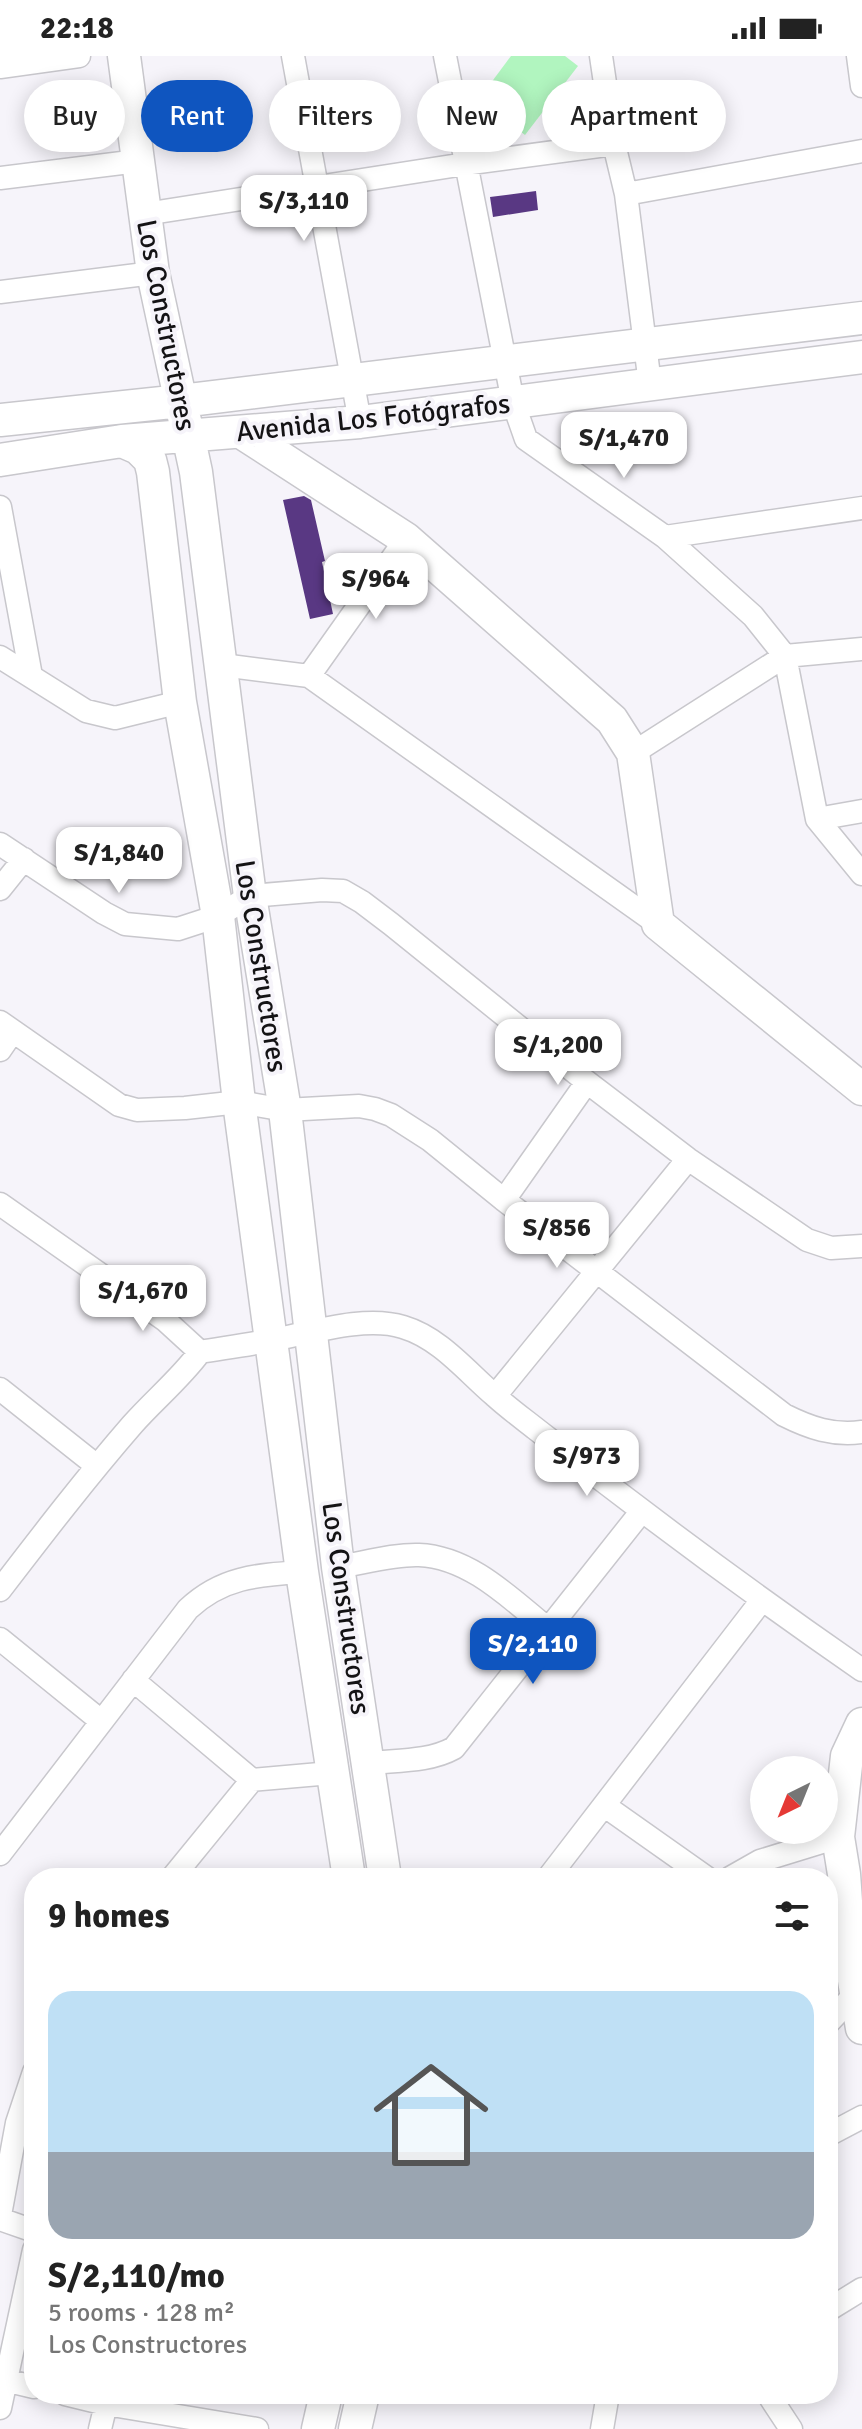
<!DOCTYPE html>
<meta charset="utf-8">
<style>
:root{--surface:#fff;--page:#f2f2f2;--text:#222;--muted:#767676;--accent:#0f55bf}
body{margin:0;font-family:Signika,sans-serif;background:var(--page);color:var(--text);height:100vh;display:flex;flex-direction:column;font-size:30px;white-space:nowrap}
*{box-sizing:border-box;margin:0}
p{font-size:26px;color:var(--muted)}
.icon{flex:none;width:44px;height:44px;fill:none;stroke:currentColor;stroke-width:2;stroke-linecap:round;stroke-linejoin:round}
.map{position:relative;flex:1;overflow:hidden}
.sheet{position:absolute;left:24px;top:1812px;width:814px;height:536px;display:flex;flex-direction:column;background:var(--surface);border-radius:32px;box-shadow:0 4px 20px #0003}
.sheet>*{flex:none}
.top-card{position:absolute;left:24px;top:24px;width:814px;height:72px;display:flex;gap:16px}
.needle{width:52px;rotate:223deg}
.controls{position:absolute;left:750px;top:1700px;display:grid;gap:16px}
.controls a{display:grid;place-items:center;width:88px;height:88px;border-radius:50%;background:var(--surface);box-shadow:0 4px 20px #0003;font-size:40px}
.price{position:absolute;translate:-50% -68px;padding:0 18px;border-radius:16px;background:#fff;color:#222;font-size:26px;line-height:52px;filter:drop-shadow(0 2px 4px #0008)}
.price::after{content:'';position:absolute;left:50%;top:48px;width:24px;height:18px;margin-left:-12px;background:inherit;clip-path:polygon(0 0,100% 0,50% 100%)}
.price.current{background:var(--accent);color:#fff}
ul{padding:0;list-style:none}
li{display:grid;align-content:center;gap:16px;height:424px;padding:0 24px}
li span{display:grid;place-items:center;height:248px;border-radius:24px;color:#555}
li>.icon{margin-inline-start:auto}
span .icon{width:144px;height:144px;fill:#fffc;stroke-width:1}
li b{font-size:34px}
h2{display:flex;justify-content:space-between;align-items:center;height:96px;padding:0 24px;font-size:34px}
.pill{padding:0 28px;border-radius:36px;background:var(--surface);box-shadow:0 4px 20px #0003;font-size:28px;line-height:72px}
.pill.current{background:var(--accent);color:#fff}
.status{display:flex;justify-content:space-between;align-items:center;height:56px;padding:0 40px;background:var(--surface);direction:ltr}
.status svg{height:22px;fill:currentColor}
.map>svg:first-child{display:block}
.green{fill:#b1f5bf}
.building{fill:#593883}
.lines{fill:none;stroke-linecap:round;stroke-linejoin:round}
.street-casing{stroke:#c8c7cc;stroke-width:25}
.secondary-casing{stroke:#c8c7cc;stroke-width:35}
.street{stroke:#fff;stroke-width:22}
.secondary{stroke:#fff;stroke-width:32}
.labels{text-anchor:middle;stroke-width:8;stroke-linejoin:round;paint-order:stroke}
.street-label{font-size:28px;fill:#141315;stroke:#f6f4fa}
</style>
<div class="status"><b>22:18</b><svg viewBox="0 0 49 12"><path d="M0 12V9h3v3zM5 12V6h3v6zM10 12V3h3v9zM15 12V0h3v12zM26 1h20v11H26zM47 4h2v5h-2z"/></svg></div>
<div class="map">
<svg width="862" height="2373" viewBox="0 0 862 2373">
<rect width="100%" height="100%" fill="#f6f4fa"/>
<path class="green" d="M511,0H565L578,10L525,79L479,43Z"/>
<path class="building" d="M536,135L538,154L493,161L490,141Z
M304,440L311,444L325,505L322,506L333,558L310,563L283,444Z"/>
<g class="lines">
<g class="street-casing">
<path id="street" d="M293,0L360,366
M445,0L513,346L526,383L665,481L753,560L785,600L817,763L862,818
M601,0L614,88L626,138L650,328
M858,0L862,30
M0,11L79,0
M0,122L138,105
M626,138L862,95
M145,158L465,108L614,88
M0,236L153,217
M0,451L31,620
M665,481L862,452
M0,601L86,655L115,662L180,646
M222,609L309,620L658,868
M309,620L406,483
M633,697L785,600L862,593
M817,763L862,755
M0,788L104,857L125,868L178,873L218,860L250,840L322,834L343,835L362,846L391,868L587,1026L688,1103L807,1184L831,1192L862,1190
M0,833L24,803
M0,966L119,1049L137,1054L185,1052L239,1046L285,1054L359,1050L375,1053L391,1059L430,1084L504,1144L784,1359C810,1372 833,1380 862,1376
M0,994L13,975
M504,1144L587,1026
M0,1148L165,1264L200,1296C224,1292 248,1289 272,1284C310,1277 365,1259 403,1271C440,1282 466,1315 494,1339C507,1351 522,1362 536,1373C643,1457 751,1537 862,1614
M0,1333L97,1410
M495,1340L688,1103
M338,1511C363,1507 395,1498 419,1499C470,1501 511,1543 548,1573
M0,1534C43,1478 86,1422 132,1369C154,1344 180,1323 200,1296
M0,1583L101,1665
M133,1624L252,1724
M369,1707C397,1704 429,1706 454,1692L641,1456
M605,1750L707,1822
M0,1798L188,1553C222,1521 257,1519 302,1516
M172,1822L252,1724L331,1717
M548,1822L762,1544
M730,1822L760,1805L838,1781
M828,1967L855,1938
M828,2079L862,2061
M0,2159L17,2067L34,2016
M0,2163L34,2175
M828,2254L862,2233
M0,2323L34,2331
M65,2338L106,2348L257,2373
M768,2338L791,2373
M0,2352L34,2194
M100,2373L106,2348
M602,2373L608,2338"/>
</g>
<g class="secondary-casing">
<path id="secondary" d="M124,0L153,217L196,416L250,840L285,1054L338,1511L385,1822
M0,364L181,345L862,262
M241,376L406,483L612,664L633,697L658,868L862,1033
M122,385L360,366L862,301
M0,404L122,385L138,392L150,404L153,416L180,646L218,860L239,1046L302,1516L349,1822
M862,1668L847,1700L838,1781L844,1818L850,1900L862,1972
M318,2373L326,2338
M355,2373L363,2338"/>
</g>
<use href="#street" class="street"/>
<use href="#secondary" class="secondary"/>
</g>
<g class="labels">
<g class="street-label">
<text transform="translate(167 269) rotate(79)" y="10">Los Constructores</text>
<text transform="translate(373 361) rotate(-6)" y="10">Avenida Los Fotógrafos</text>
<text transform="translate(262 910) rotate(81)" y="10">Los Constructores</text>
<text transform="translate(347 1552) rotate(82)" y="10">Los Constructores</text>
</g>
</g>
</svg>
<div class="controls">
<a><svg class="needle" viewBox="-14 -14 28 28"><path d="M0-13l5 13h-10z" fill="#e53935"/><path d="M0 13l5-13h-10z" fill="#767676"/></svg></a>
</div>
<b class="price" style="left:304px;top:187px">S/3,110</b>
<b class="price" style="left:624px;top:424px">S/1,470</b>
<b class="price" style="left:376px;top:565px">S/964</b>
<b class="price" style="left:119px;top:839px">S/1,840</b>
<b class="price" style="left:558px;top:1031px">S/1,200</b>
<b class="price" style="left:557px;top:1214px">S/856</b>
<b class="price" style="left:143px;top:1277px">S/1,670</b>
<b class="price" style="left:587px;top:1442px">S/973</b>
<b class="price current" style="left:533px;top:1630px">S/2,110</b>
<div class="top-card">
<a class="pill">Buy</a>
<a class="pill current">Rent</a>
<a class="pill">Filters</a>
<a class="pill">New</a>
<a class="pill">Apartment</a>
</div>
<section class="sheet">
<h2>9 homes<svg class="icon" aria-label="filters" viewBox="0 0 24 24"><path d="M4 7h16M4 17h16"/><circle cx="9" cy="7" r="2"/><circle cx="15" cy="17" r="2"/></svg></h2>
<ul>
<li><span style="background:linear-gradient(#bfe0f5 65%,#9aa5b1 0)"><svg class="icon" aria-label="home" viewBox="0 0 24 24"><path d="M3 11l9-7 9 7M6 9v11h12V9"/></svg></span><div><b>S/2,110/mo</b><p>5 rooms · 128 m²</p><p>Los Constructores</p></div></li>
</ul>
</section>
</div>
